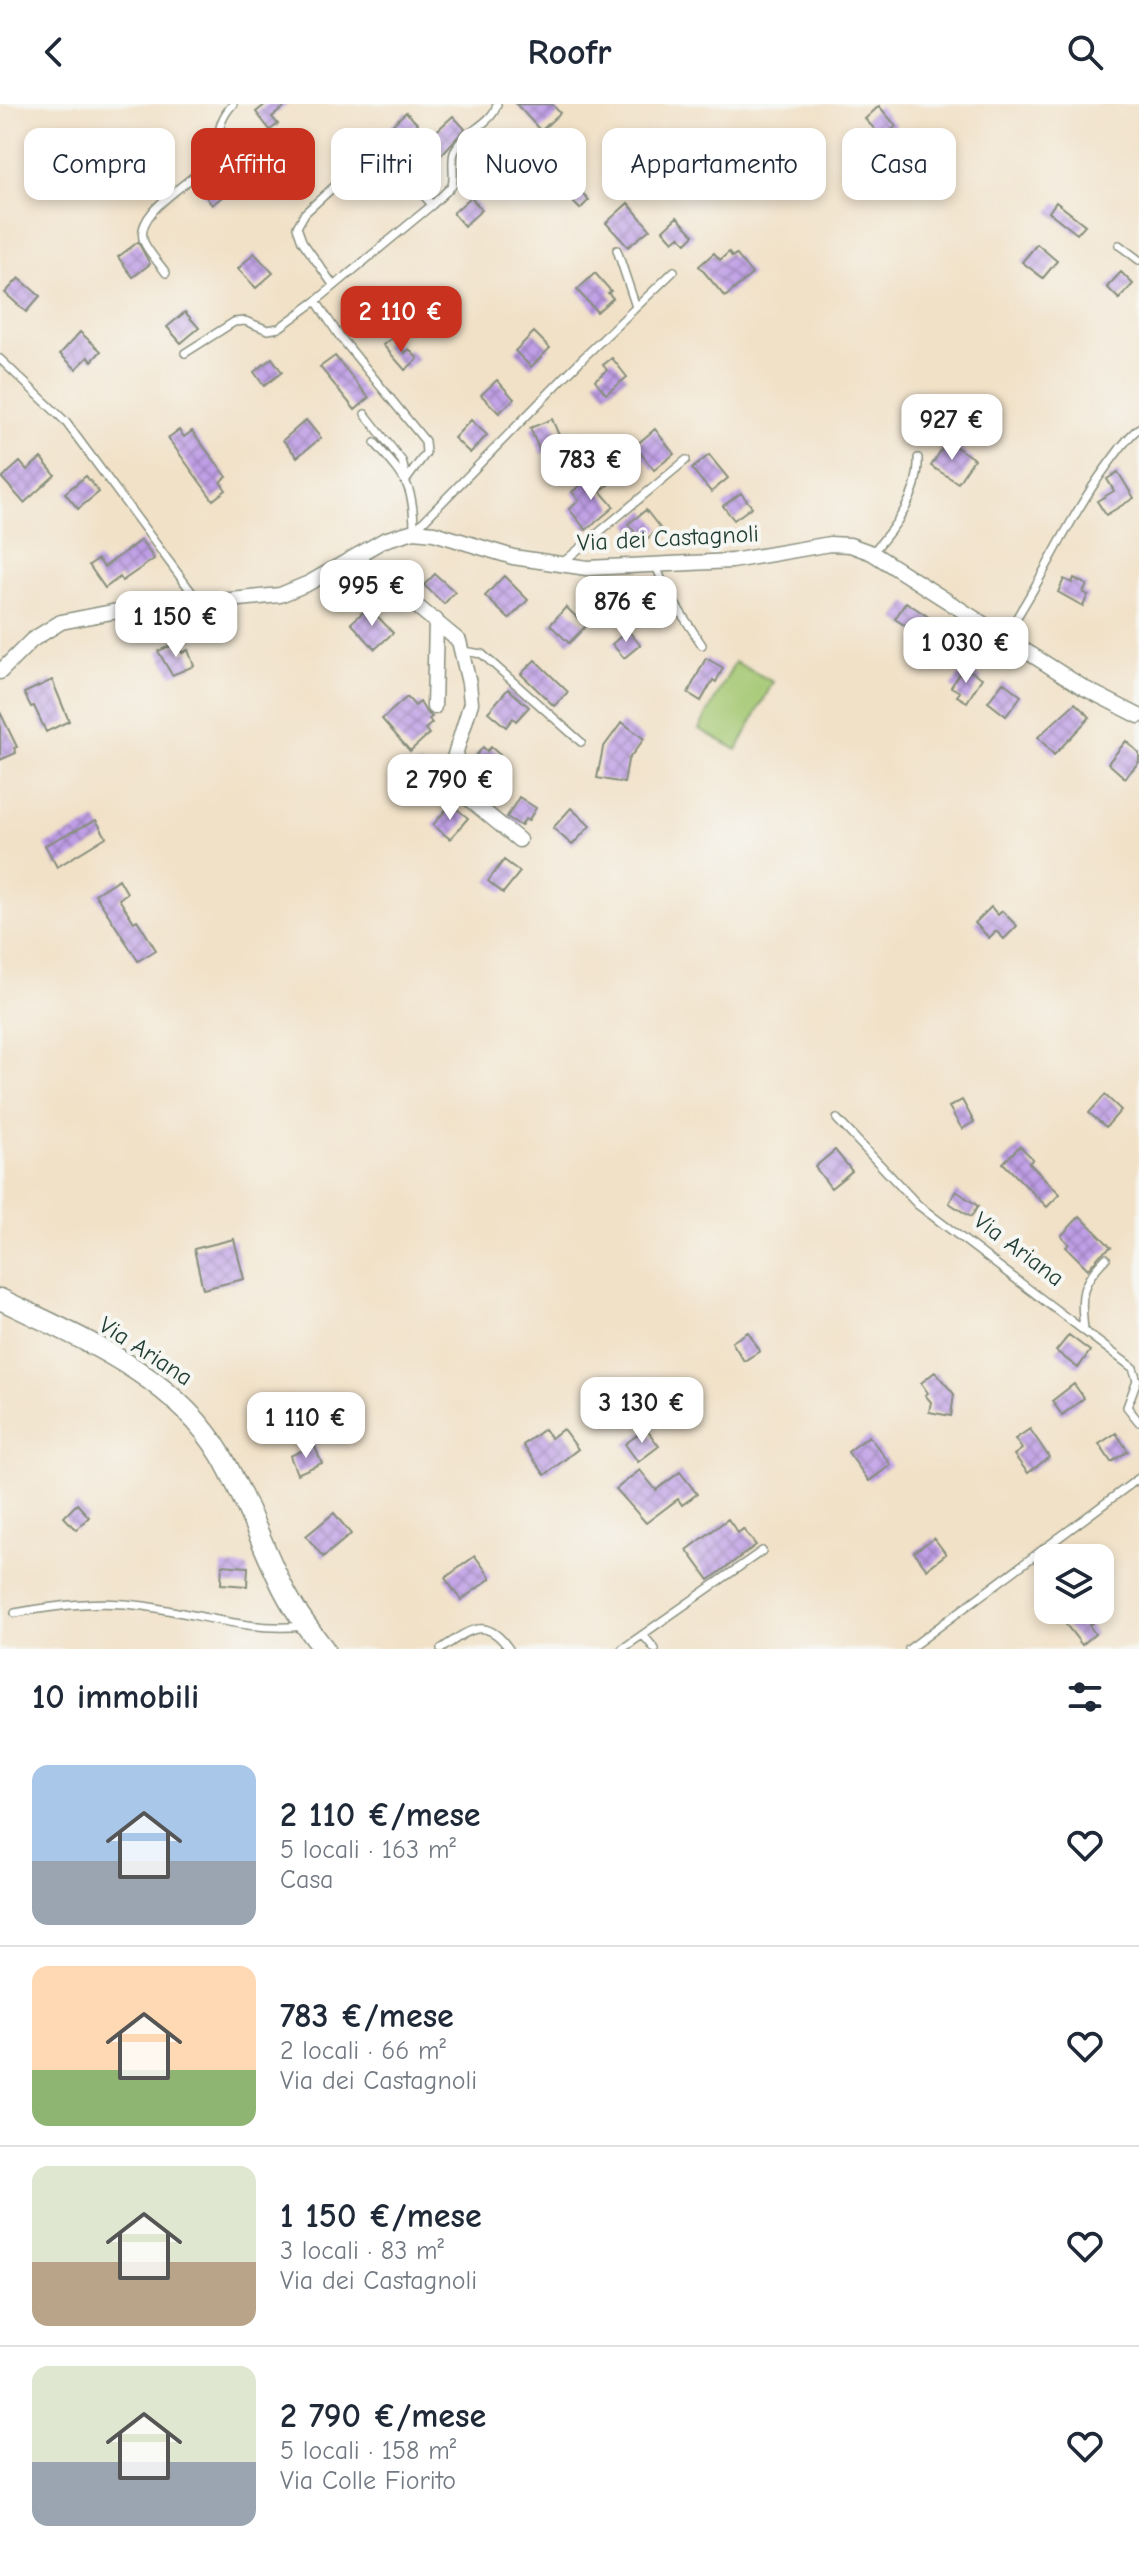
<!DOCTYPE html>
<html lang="it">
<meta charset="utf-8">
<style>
:root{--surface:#fff;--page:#f6f6f7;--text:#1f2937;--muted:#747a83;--line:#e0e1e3;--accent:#c8321e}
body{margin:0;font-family:"Comic Neue",sans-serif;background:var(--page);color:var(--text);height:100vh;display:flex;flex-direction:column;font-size:30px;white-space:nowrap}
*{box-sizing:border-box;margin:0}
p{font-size:26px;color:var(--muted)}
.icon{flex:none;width:44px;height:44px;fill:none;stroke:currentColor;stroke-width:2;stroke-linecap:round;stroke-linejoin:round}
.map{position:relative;height:1545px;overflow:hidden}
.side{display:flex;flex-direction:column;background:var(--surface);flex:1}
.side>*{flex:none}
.banner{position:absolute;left:24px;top:24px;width:1092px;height:72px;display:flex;gap:16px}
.buttons{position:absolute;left:1034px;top:1440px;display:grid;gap:16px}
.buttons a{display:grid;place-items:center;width:80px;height:80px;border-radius:16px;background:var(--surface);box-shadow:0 4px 12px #0003;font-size:40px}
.price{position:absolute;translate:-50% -68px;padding:0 18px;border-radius:16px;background:#fff;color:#222;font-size:26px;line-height:52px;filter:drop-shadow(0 2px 4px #0008)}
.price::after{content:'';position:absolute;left:50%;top:48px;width:24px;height:18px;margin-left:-12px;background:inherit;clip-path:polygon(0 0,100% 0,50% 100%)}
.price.selected{background:var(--accent);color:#fff}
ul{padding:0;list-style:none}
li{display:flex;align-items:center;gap:24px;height:200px;padding:0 32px}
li+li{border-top:2px solid var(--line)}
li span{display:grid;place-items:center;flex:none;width:224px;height:160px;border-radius:16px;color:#555}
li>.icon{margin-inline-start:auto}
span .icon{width:96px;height:96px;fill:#fffc;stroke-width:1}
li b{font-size:34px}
h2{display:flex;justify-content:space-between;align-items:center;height:96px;padding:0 32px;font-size:34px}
.chip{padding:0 28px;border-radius:16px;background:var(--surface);box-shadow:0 4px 12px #0003;font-size:28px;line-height:72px}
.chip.selected{background:var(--accent);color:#fff}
header{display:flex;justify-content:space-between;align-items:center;height:104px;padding:0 32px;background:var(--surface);font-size:36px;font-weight:700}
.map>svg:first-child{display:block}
.park{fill:#a4c771;stroke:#628252;stroke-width:2}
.building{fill:url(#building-cross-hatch)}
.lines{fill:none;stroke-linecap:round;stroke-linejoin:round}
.lane-casing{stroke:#888f7e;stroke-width:10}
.street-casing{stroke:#888f7e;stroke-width:17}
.secondary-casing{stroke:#888f7e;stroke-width:23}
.lane{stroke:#fff;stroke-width:7}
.street{stroke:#fff;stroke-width:14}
.secondary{stroke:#fff;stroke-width:20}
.labels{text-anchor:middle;stroke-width:8;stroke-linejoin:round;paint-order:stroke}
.street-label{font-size:24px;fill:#1f3d34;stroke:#f6f6f2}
</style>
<header><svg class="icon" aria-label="back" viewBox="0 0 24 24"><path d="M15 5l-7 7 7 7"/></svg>Roofr<svg class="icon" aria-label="search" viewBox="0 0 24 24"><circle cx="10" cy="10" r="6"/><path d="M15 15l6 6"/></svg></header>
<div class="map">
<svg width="1139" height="1545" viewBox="0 0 1139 1545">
<defs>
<pattern id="building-cross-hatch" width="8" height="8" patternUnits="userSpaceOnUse" patternTransform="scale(2)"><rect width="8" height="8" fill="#bf9ee6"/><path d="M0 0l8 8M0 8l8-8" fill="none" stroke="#9b82bb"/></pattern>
</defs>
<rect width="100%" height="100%" fill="#f6f6f2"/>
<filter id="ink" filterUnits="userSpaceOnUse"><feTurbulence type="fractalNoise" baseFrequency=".0125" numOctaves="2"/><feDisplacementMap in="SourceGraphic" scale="16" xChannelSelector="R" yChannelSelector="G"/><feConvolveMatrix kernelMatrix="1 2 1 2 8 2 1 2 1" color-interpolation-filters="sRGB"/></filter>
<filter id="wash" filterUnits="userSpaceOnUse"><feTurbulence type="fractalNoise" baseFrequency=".006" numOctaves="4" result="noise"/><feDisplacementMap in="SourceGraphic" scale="32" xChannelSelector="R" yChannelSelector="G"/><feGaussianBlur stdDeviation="1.8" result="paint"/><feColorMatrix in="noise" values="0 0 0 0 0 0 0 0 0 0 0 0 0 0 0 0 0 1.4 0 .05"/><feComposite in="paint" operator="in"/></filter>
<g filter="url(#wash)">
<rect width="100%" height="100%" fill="#f1e1c7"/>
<path class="park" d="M735,558L773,578L737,646L699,625Z"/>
<g id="blocks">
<path class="building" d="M266,0H288L272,13L278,20L270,26L256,8Z
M516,0H552L560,9L541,27Z
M879,2L896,22L883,34L865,15Z
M406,8L430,33L453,12L465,25L421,73L408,60L417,52L389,24Z
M485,38L502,55L493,64L498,69L489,78L467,55Z
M552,47L573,68L568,74L589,96L580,105L558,83L555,86L537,68L544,61L541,58Z
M212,68L228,88L212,101L196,80Z
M471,93L482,106L464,122L453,109Z
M1056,98L1085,121L1077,130L1049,108Z
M628,99L650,125L628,143L606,119Z
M677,113L694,131L686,139L679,132L673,137L663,126Z
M138,138L150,160L133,173L118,153Z
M1037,140L1057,157L1043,174L1022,158Z
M729,148L732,153L736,150L752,170L725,193L699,162L714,149L720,156Z
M254,149L273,169L256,184L238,165Z
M1121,168L1133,180L1119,195L1107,183Z
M595,169L611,187L608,189L613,194L597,208L577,186Z
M19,174L40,192L26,208L5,189Z
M185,208L199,224L181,239L167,223Z
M80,228L101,247L92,257L88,253L76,265L60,250Z
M534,228L550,244L531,263L515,247Z
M392,234L405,249L409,245L418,255L405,266L383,241Z
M335,252L369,294L355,306L320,263Z
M272,254L282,268L264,282L254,268Z
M612,254L627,273L606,290L595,276L607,266L603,261Z
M497,276L514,295L499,309L481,291Z
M552,315L563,341L541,350L530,324Z
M306,316L321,334L297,353L283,336Z
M471,316L487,331L470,349L454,334Z
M655,325L674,350L654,366L635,342Z
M179,326L184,333L192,327L227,373L220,378L226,386L213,396L168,334Z
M947,337L974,355L958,379L931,362Z
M709,351L728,374L711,388L692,365Z
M41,354L55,371L24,399L2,374L20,358L27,366Z
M597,368L608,381L600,387L614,403L586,426L569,405L579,397L572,388Z
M1118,368L1134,394L1106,411L1097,397L1114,387L1107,375Z
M86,372L99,388L78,405L65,389Z
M741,389L752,403L734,416L723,402Z
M646,406L660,424L643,438L628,420Z
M141,436L154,455L122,477L120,473L105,484L89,461L98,455L104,463Z
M435,470L455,488L444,500L424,481Z
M504,472L528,496L509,515L485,492Z
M1074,474L1087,481L1083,488L1088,491L1083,502L1058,488L1064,475L1072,479Z
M906,498L933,516L922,533L895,515Z
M369,503L393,529L375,545L351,519Z
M566,503L586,522L569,539L550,521Z
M628,526L640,541L624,554L612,540Z
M178,539L182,549L188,546L194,562L172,571L158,547Z
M706,554L723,564L716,578L713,576L701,597L688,589Z
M535,556L568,588L554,602L521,570Z
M967,565L982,574L967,598L957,592L960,588L951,583L959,570L963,572Z
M52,576L69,617L46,628L34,602L31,603L24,589Z
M1003,578L1021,592L1006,612L988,598Z
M508,585L529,603L516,617L513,614L506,623L488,608Z
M407,593L415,602L420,598L426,608L432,613L429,615L432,619L425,625L429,630L410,647L382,615Z
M1075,599L1090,613L1054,651L1038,633Z
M0,608L17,643L14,644L16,649L0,656Z
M622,618L644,635L628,656L624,679L597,674L603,644Z
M1126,637L1139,649V658L1125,674L1108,659Z
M483,643L487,647L491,643L500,651L482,673L468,661Z
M420,660L427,666L432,661L440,668L421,690L405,677Z
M519,693L536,704L528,717L525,715L521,722L507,713Z
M451,700L468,714L450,735L433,721Z
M571,704L590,722L572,741L553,724Z
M96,716L106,733L57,763L45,741Z
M504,756L520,768L503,789L488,777Z
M119,775L127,789L119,795L134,818L137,816L156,846L138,857L95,790Z
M991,803L998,811L1002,807L1017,822L1004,835L996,827L989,834L975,819Z
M1105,991L1121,1006L1106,1023L1089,1009Z
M962,996L974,1018L962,1025L949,1003Z
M1020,1042L1033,1055L1029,1059L1060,1090L1047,1103L1003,1059Z
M835,1046L852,1067L831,1084L815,1063Z
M956,1087L978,1102L971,1113L949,1099Z
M1080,1112L1111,1143L1101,1150L1088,1165L1066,1143L1069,1140L1061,1132Z
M234,1135L244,1175L203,1185L194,1145Z
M748,1228L760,1247L744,1257L732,1238Z
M1069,1231L1090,1247L1078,1264L1056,1247Z
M935,1268L954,1290L951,1312L929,1308L931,1298L925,1291L928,1289L921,1279Z
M1074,1280L1084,1294L1062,1311L1052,1297Z
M544,1325L551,1334L563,1325L578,1345L545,1371L523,1341Z
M646,1325L659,1342L638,1358L625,1340Z
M1030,1325L1049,1353L1028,1369L1014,1351L1022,1345L1015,1335Z
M1116,1329L1128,1347L1111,1358L1099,1340Z
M869,1332L891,1361L869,1377L848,1348Z
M314,1341L322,1359L297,1370L290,1352Z
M640,1366L656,1386L680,1368L697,1390L682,1401L678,1395L646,1419L616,1385Z
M77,1400L89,1413L76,1426L64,1413Z
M334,1409L351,1430L323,1453L306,1432Z
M728,1415L738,1429L743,1425L756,1441L709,1476L687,1446Z
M934,1434L946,1450L927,1465L914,1448Z
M475,1452L491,1474L461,1496L445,1474Z
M222,1461L248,1463L247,1482L221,1480Z
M1066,1506H1088L1096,1516L1089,1521L1095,1530L1082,1541L1064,1518L1071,1512Z"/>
</g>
</g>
<g filter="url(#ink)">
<use href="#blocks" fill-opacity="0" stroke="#888f7e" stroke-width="2"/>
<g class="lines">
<g class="lane-casing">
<path id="lane" d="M432,101L452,82C455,71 451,59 454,49C461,27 492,22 497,0
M1119,141L1139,156
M617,146L636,203
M166,169C159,159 149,149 144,138C132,107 195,78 211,56C223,39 212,23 233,0
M334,182L302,137L297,123L305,109L351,67L371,44
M185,249L234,218L245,217L268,226L279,224L316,197
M0,255L65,317L199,498
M365,310L402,357L406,373
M375,339C404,373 414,379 414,427
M407,375L426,349L425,337L338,230L316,197L432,101L420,87
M416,425L584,253L674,167
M872,449C896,422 920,391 918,354
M562,459L686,356
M656,462L666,486L702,541
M1004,533C1042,478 1067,416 1107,362C1117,349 1126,334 1139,324
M463,547L482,550L581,638
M837,1015L918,1101L1133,1264L1137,1276L1127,1303L1139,1318
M1084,1227C1081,1191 1079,1181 1106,1154
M15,1509C58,1501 101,1496 144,1502C198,1510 250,1528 304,1522
M643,1531L655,1545
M441,1545C469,1526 486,1511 509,1545
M622,1545L762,1447
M909,1545L1139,1374"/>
</g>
<g class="street-casing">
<path id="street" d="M356,452L459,537L469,579L471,599L454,654L455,674L464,691L519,736
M0,568L32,536L61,518L112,508L280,491L309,479L384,436L414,427L434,429L513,453L587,464L732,457L830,440L850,441L872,449L1084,584L1139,612
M434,603L436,516"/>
</g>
<g class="secondary-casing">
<path id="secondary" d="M0,1195C80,1234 174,1271 221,1351C246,1394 261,1440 283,1484C294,1506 309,1526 324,1545"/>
</g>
<use href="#lane" class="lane"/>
<use href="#street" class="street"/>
<use href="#secondary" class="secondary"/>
</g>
</g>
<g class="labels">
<g class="street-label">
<text transform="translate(668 434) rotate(-3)" y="8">Via dei Castagnoli</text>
<text transform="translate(1019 1145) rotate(37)" y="8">Via Ariana</text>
<text transform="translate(146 1247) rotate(33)" y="8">Via Ariana</text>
</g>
</g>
</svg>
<div class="buttons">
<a><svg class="icon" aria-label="layers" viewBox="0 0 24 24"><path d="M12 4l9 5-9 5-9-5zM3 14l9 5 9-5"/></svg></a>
</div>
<b class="price selected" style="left:401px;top:250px">2 110 €</b>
<b class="price" style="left:952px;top:358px">927 €</b>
<b class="price" style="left:591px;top:398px">783 €</b>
<b class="price" style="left:372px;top:524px">995 €</b>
<b class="price" style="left:626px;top:540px">876 €</b>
<b class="price" style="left:176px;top:555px">1 150 €</b>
<b class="price" style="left:966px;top:581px">1 030 €</b>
<b class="price" style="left:450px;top:718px">2 790 €</b>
<b class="price" style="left:642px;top:1341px">3 130 €</b>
<b class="price" style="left:306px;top:1356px">1 110 €</b>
<div class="banner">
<a class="chip">Compra</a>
<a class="chip selected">Affitta</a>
<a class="chip">Filtri</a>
<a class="chip">Nuovo</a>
<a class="chip">Appartamento</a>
<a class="chip">Casa</a>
</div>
</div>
<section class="side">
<h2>10 immobili<svg class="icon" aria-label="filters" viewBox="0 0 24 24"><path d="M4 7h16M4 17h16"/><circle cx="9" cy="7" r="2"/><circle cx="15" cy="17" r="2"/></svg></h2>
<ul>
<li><span style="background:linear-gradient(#a9c7e8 60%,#9aa5b1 0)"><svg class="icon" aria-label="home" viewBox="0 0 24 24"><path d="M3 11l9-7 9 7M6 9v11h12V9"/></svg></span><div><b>2 110 €/mese</b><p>5 locali · 163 m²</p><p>Casa</p></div><svg class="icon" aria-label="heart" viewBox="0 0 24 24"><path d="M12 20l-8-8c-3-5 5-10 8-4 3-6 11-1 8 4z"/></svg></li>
<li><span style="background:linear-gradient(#ffd9b3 65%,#8fb573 0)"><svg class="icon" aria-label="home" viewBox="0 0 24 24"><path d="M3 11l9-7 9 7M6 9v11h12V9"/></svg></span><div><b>783 €/mese</b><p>2 locali · 66 m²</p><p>Via dei Castagnoli</p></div><svg class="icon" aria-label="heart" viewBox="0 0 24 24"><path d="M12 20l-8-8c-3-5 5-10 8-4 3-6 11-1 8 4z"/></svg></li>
<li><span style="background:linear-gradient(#dfe7d0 60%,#b9a48a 0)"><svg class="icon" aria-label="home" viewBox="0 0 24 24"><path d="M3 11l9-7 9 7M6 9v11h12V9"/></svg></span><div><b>1 150 €/mese</b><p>3 locali · 83 m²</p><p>Via dei Castagnoli</p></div><svg class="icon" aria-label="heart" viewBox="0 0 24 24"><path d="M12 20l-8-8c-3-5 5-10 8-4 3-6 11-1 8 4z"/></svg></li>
<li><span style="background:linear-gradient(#dfe7d0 60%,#9aa5b1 0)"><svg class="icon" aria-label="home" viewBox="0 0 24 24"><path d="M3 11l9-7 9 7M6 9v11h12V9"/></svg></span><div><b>2 790 €/mese</b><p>5 locali · 158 m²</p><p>Via Colle Fiorito</p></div><svg class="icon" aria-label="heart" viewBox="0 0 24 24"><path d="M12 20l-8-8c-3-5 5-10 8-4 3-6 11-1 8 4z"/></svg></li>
</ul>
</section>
